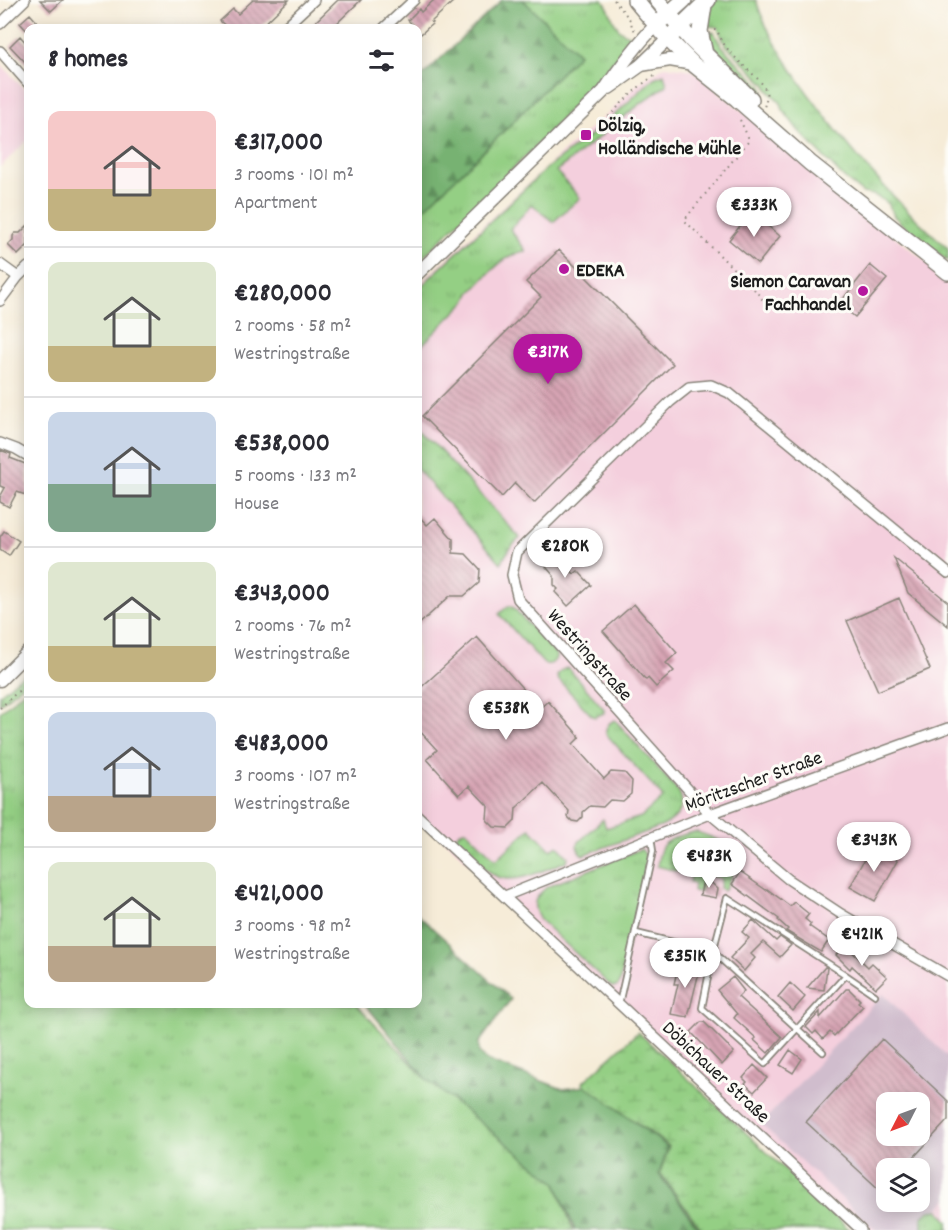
<!DOCTYPE html>
<meta charset="utf-8">
<style>
:root{--surface:#fff;--page:#f7f7f7;--text:#2b2b33;--muted:#7c7c81;--line:#e1e1e2;--accent:#b5179e}
body{margin:0;font-family:Dekko,sans-serif;background:var(--page);color:var(--text);height:100vh;display:flex;flex-direction:column;font-size:22px;white-space:nowrap}
*{box-sizing:border-box;margin:0}
p{font-size:20px;color:var(--muted)}
.icon{flex:none;width:33px;height:33px;fill:none;stroke:currentColor;stroke-width:2;stroke-linecap:round;stroke-linejoin:round}
.map{position:relative;flex:1;overflow:hidden}
.panel{position:absolute;left:24px;top:24px;width:398px;height:984px;display:flex;flex-direction:column;background:var(--surface);border-radius:12px;box-shadow:0 3px 15px #0003}
.panel>*{flex:none}
.needle{width:39px;rotate:228deg}
.controls{position:absolute;left:876px;top:1092px;display:grid;gap:12px}
.controls a{display:grid;place-items:center;width:54px;height:54px;border-radius:12px;background:var(--surface);box-shadow:0 3px 15px #0003;font-size:30px}
.price{position:absolute;translate:-50% -51px;padding:0 14px;border-radius:21px;background:#fff;color:#222;font-size:20px;line-height:39px;filter:drop-shadow(0 2px 3px #0008)}
.price::after{content:'';position:absolute;left:50%;top:36px;width:18px;height:14px;margin-left:-9px;background:inherit;clip-path:polygon(0 0,100% 0,50% 100%)}
.price.on{background:var(--accent);color:#fff}
ul{padding:0;list-style:none}
li{display:flex;align-items:center;gap:18px;height:150px;padding:0 24px}
li+li{border-top:2px solid var(--line)}
li span{display:grid;place-items:center;flex:none;width:168px;height:120px;border-radius:12px;color:#555}
li>.icon{margin-inline-start:auto}
span .icon{width:72px;height:72px;fill:#fffc;stroke-width:1}
li b{font-size:26px}
h2{display:flex;justify-content:space-between;align-items:center;height:72px;padding:0 24px;font-size:26px}
.map>svg:first-child{display:block}
.built{fill:#f4cfdd;fill-rule:evenodd}
.industrial{fill:#d0bdcd;fill-rule:evenodd}
.grass{fill:url(#grass-tufts);stroke:#587650;stroke-width:1.5}
.forest{fill:url(#forest-firs);stroke:#4a6747;stroke-width:1.5}
.wetland{fill:url(#wetland-marsh);stroke:#587650;stroke-width:1.5}
.building{fill:url(#building-back-hatch);fill-rule:evenodd}
.lines{fill:none;stroke-linecap:round;stroke-linejoin:round}
.service-casing{stroke:#89847a;stroke-width:8}
.minor-casing{stroke:#89847a;stroke-width:12}
.tertiary-casing{stroke:#89847a;stroke-width:15}
.primary-casing{stroke:#89847a;stroke-width:18}
.path{stroke:#89847a;stroke-width:2;stroke-dasharray:1.5 4.5;stroke-linecap:butt}
.service{stroke:#fff;stroke-width:4.5}
.minor{stroke:#fff;stroke-width:9}
.tertiary{stroke:#fff;stroke-width:12}
.primary{stroke:#fff;stroke-width:15}
.poi-dot{fill:#b5179e;stroke:#fdfcf7;stroke-width:2}
.labels{text-anchor:middle;stroke-width:6;stroke-linejoin:round;paint-order:stroke}
.poi-label{font-size:20px;font-weight:bold;fill:#1c1c1c;stroke:#fdfcf7;text-anchor:start}
.street-label{font-size:20px;fill:#1c1c1c;stroke:#fdfcf7}
</style>
<div class="map">
<svg width="948" height="1230" viewBox="0 0 948 1230">
<defs>
<pattern id="grass-tufts" width="24" height="20" patternUnits="userSpaceOnUse" patternTransform="scale(1.5)"><rect width="24" height="20" fill="#94cf84"/><path d="M3 7l-1-3M5 7V3M7 7l1-3M15 17l-1-3M17 17v-4M19 17l1-3" fill="none" stroke="#7fb171"/></pattern>
<pattern id="forest-firs" width="22" height="20" patternUnits="userSpaceOnUse" patternTransform="scale(1.5)"><rect width="22" height="20" fill="#77b272"/><path d="M5 1l3.5 6h-7zM16 11l3.5 6h-7z" fill="#61905d"/></pattern>
<pattern id="wetland-marsh" width="20" height="14" patternUnits="userSpaceOnUse" patternTransform="scale(1.5)"><rect width="20" height="14" fill="#94cf84"/><path d="M1 5h8M5 5V1M11 12h8M15 12V8" fill="none" stroke="#7fb171"/></pattern>
<pattern id="building-back-hatch" width="6" height="6" patternUnits="userSpaceOnUse" patternTransform="scale(1.5)"><rect width="6" height="6" fill="#d7a4b4"/><path d="M-1 5l2 2M0 0l6 6M5-1l2 2" fill="none" stroke="#ae8592"/></pattern>
</defs>
<rect width="100%" height="100%" fill="#fdfcf7"/>
<filter id="ink" filterUnits="userSpaceOnUse"><feTurbulence type="fractalNoise" baseFrequency=".0167" numOctaves="2"/><feDisplacementMap in="SourceGraphic" scale="12" xChannelSelector="R" yChannelSelector="G"/><feConvolveMatrix kernelMatrix="1 2 1 2 8 2 1 2 1" color-interpolation-filters="sRGB"/></filter>
<filter id="wash" filterUnits="userSpaceOnUse"><feTurbulence type="fractalNoise" baseFrequency=".008" numOctaves="4" result="noise"/><feDisplacementMap in="SourceGraphic" scale="24" xChannelSelector="R" yChannelSelector="G"/><feGaussianBlur stdDeviation="1.35" result="paint"/><feColorMatrix in="noise" values="0 0 0 0 0 0 0 0 0 0 0 0 0 0 0 0 0 1.4 0 .05"/><feComposite in="paint" operator="in"/></filter>
<g filter="url(#wash)">
<rect width="100%" height="100%" fill="#f6ecd8"/>
<path class="built" d="M0,63L28,93V140L0,167Z
M665,66L692,70L899,240L948,279V1230H857L417,814V286L564,151L610,112L638,84ZM886,1102H920V1136H886ZM886,1168H920V1202H886Z"/>
<path class="industrial" d="M883,994L948,1057V1198L919,1230H876L761,1124ZM886,1102H920V1136H886ZM886,1168H920V1202H886Z"/>
<path class="grass" d="M523,0H603C611,9 612,23 620,30C623,33 629,35 633,37L620,54L543,139L417,263V216L504,131L579,54Z
M715,0H756C766,33 787,63 807,92C848,148 895,203 948,248V261L902,224L894,216L888,203L874,195L863,193L844,178L798,130L783,110L781,103L768,90L766,85L726,45L723,40L718,27L708,26L711,5Z
M714,32L719,42L729,54L762,87L763,96C749,84 709,50 708,33Z
M664,74L667,85C628,110 594,144 556,171L580,198L553,222L532,204L510,229L526,251C503,254 486,277 470,293L467,300L417,350V290L548,167L604,125L654,78Z
M417,425L520,538L510,548L501,563L417,469Z
M508,606H512L556,655V658C553,664 550,665 544,664L499,614Z
M568,668L604,709V713L595,717L591,715L558,679L557,676C560,671 562,669 568,668Z
M28,672V680L0,704V694L19,678Z
M28,687V1004H356L426,1079L556,1183L573,1230H0V712Z
M615,720L679,792C687,808 677,818 663,826L583,855C579,853 578,850 577,846L579,842L603,819L606,828L641,817L663,797L606,734C605,727 608,723 615,720Z
M530,828L551,850L557,845L568,857L567,861C548,868 516,886 496,876C483,869 469,853 457,843L455,837L463,830H466L496,860Z
M697,832C713,837 730,845 743,855L724,891L720,888L721,880L720,878L704,874L700,892L693,891L694,883L690,882L691,875L657,866C658,861 659,853 662,847C668,838 687,833 697,832Z
M641,849C646,854 647,857 646,864L619,985L616,987H612L540,920C531,905 533,898 547,887Z
M939,1210L948,1221V1230H923L922,1229V1218L929,1211Z"/>
<path class="forest" d="M502,0H523L579,54L504,131L417,216V81Z
M417,914L511,999L479,1043V1052L486,1060L563,1089L586,1086L668,1147L659,1174L700,1230H575L556,1183L426,1079L365,1004H417Z"/>
<path class="wetland" d="M638,1032L850,1230H702L660,1173L669,1146L582,1083Z"/>
<g id="blocks">
<path class="building" d="M40,0H63L51,11Z
M253,0H289L260,28H228L220,21L233,9L238,14Z
M338,0H361L332,28H309Z
M434,0H455L431,22L433,23L421,34L408,20L419,9L421,12Z
M30,14L38,23L32,28H28V32L20,23Z
M20,36L28,45V65L10,46Z
M751,212L780,236L758,264L729,240Z
M28,225V245L18,255L8,245L13,240V236L15,233H20Z
M559,250L673,364L534,503L515,483L502,497L422,416L541,297L526,282Z
M870,265L887,279L855,317L839,304Z
M0,450L11,454L10,458L28,465V496L17,492L9,507L0,502V497L5,488L0,486Z
M417,514L427,525L435,518L453,539V553L466,554L480,569L479,583L464,596H450L417,626Z
M4,531L19,541L9,556L0,550V537Z
M553,550L574,574L578,571L591,585L568,606L555,592L558,589L554,585V576L541,561Z
M894,558L948,602V626L908,593Z
M899,598L930,669L878,691L847,621Z
M634,604L677,653L666,663L674,671L656,687L648,678L646,680L603,631Z
M477,637L540,708L548,701L580,737L573,744L604,779L611,772L625,773L632,781L631,794L623,801L610,800L603,807L590,806L583,812V817L578,822L572,821L568,817L569,811L543,783L516,808L515,821L508,828L494,827L487,820L488,806L469,786L459,795L427,759L437,750L417,728V691Z
M873,845L898,860L875,901L850,887Z
M740,872L766,890L767,889L790,906L794,902L809,914L805,919L811,924L809,926L829,940L821,952L786,931L788,929L778,920L779,919L732,884Z
M704,876L718,889L716,898L700,895Z
M753,920L776,941L780,937L791,945L780,957L763,942L751,954L755,958L744,971L730,958L749,938L742,932Z
M845,945L868,967L872,963L887,977L876,988L852,966L850,969L836,955Z
M679,962L695,965L693,971L699,972L688,1017L671,1014L678,984H674Z
M825,967L827,968L824,990L807,988Z
M733,977L744,991L738,997L782,1037L768,1053L754,1040L756,1038L734,1018L737,1014L717,990Z
M790,983L805,997L793,1011L778,997Z
M846,989H849L860,1000L858,1002L863,1006L834,1036L830,1032L823,1039L816,1031L813,1034L806,1027L820,1012V1018Z
M701,1022H704L734,1052L722,1065L691,1032Z
M882,1039L948,1101V1120L904,1168H886V1187L882,1192L806,1122ZM886,1102H920V1136H886Z
M790,1050L802,1059L793,1073L780,1065Z
M754,1065L767,1078L754,1092L745,1084L747,1082L743,1078Z"/>
</g>
</g>
<g filter="url(#ink)">
<use href="#blocks" fill-opacity="0" stroke="#89847a" stroke-width="1.5"/>
<g class="lines">
<g class="service-casing">
<path id="service" d="M636,933L713,952L702,1008L765,1064L846,975L727,898L713,952L823,1052
M846,975L875,995
M619,1004L653,851L651,838"/>
</g>
<g class="minor-casing">
<path id="minor" d="M0,24L25,0
M284,28L314,0
M384,28L414,0
M0,51L28,83
M0,264L18,277
M0,301L18,277L28,267
M0,443L16,449L28,456
M948,573L745,406L729,393L711,385L689,387L670,402L517,552L512,575L518,599L710,814L788,879L841,914L948,976
M417,815L861,1230
M505,896L710,814L948,728"/>
</g>
<g class="tertiary-casing">
<path id="tertiary" d="M641,65L670,60L693,64
M609,88L640,66L668,39
M417,274L604,91C620,67 636,45 656,25
M0,680L28,652"/>
</g>
<g class="primary-casing">
<path id="primary" d="M635,0L668,39L693,64L737,99L810,163L948,272
M657,0L692,41L751,99
M704,5L700,31L705,54
M662,20L684,0
M674,33L708,0"/>
</g>
<path class="path" d="M614,0L631,21L632,28L636,31
M714,30H717C725,50 734,56 749,71C755,76 762,82 765,89C768,95 766,101 764,107
M740,120L748,137V142L685,219V221L755,290L765,303
M581,130L586,135C592,131 599,126 604,121C622,104 637,85 658,74
M0,708L28,682"/>
<use href="#service" class="service"/>
<use href="#minor" class="minor"/>
<use href="#tertiary" class="tertiary"/>
<use href="#primary" class="primary"/>
</g>
</g>
<g class="poi-dot">
<rect x="580" y="129" width="12" height="12" rx="3"/>
<circle cx="564" cy="269" r="6"/>
<circle cx="863" cy="291" r="6"/>
</g>
<g class="labels">
<g class="poi-label">
<text x="598" y="131">Dölzig,<tspan x="598" dy="23">Holländische Mühle</tspan></text>
<text x="576" y="276">EDEKA</text>
<text x="851" y="287" text-anchor="end">Siemon Caravan<tspan x="851" dy="23">Fachhandel</tspan></text>
</g>
<g class="street-label">
<text transform="translate(591 654) rotate(48)" y="7">Westringstraße</text>
<text transform="translate(753 780) rotate(-20)" y="7">Möritzscher Straße</text>
<text transform="translate(717 1071) rotate(43)" y="7">Döbichauer Straße</text>
</g>
</g>
</svg>
<div class="controls">
<a><svg class="needle" viewBox="-14 -14 28 28"><path d="M0-13l5 13h-10z" fill="#e53935"/><path d="M0 13l5-13h-10z" fill="#7c7c81"/></svg></a>
<a><svg class="icon" aria-label="layers" viewBox="0 0 24 24"><path d="M12 4l9 5-9 5-9-5zM3 14l9 5 9-5"/></svg></a>
</div>
<b class="price" style="left:754px;top:238px">€333K</b>
<b class="price on" style="left:548px;top:385px">€317K</b>
<b class="price" style="left:565px;top:579px">€280K</b>
<b class="price" style="left:506px;top:741px">€538K</b>
<b class="price" style="left:874px;top:873px">€343K</b>
<b class="price" style="left:709px;top:889px">€483K</b>
<b class="price" style="left:862px;top:967px">€421K</b>
<b class="price" style="left:685px;top:989px">€351K</b>
<section class="panel">
<h2>8 homes<svg class="icon" aria-label="filters" viewBox="0 0 24 24"><path d="M4 7h16M4 17h16"/><circle cx="9" cy="7" r="2"/><circle cx="15" cy="17" r="2"/></svg></h2>
<ul>
<li><span style="background:linear-gradient(#f6c9c9 65%,#c2b280 0)"><svg class="icon" aria-label="home" viewBox="0 0 24 24"><path d="M3 11l9-7 9 7M6 9v11h12V9"/></svg></span><div><b>€317,000</b><p>3 rooms · 101 m²</p><p>Apartment</p></div></li>
<li><span style="background:linear-gradient(#dfe7d0 70%,#c2b280 0)"><svg class="icon" aria-label="home" viewBox="0 0 24 24"><path d="M3 11l9-7 9 7M6 9v11h12V9"/></svg></span><div><b>€280,000</b><p>2 rooms · 58 m²</p><p>Westringstraße</p></div></li>
<li><span style="background:linear-gradient(#c9d6e8 60%,#7fa58c 0)"><svg class="icon" aria-label="home" viewBox="0 0 24 24"><path d="M3 11l9-7 9 7M6 9v11h12V9"/></svg></span><div><b>€538,000</b><p>5 rooms · 133 m²</p><p>House</p></div></li>
<li><span style="background:linear-gradient(#dfe7d0 70%,#c2b280 0)"><svg class="icon" aria-label="home" viewBox="0 0 24 24"><path d="M3 11l9-7 9 7M6 9v11h12V9"/></svg></span><div><b>€343,000</b><p>2 rooms · 76 m²</p><p>Westringstraße</p></div></li>
<li><span style="background:linear-gradient(#c9d6e8 70%,#b9a48a 0)"><svg class="icon" aria-label="home" viewBox="0 0 24 24"><path d="M3 11l9-7 9 7M6 9v11h12V9"/></svg></span><div><b>€483,000</b><p>3 rooms · 107 m²</p><p>Westringstraße</p></div></li>
<li><span style="background:linear-gradient(#dfe7d0 70%,#b9a48a 0)"><svg class="icon" aria-label="home" viewBox="0 0 24 24"><path d="M3 11l9-7 9 7M6 9v11h12V9"/></svg></span><div><b>€421,000</b><p>3 rooms · 98 m²</p><p>Westringstraße</p></div></li>
</ul>
</section>
</div>
